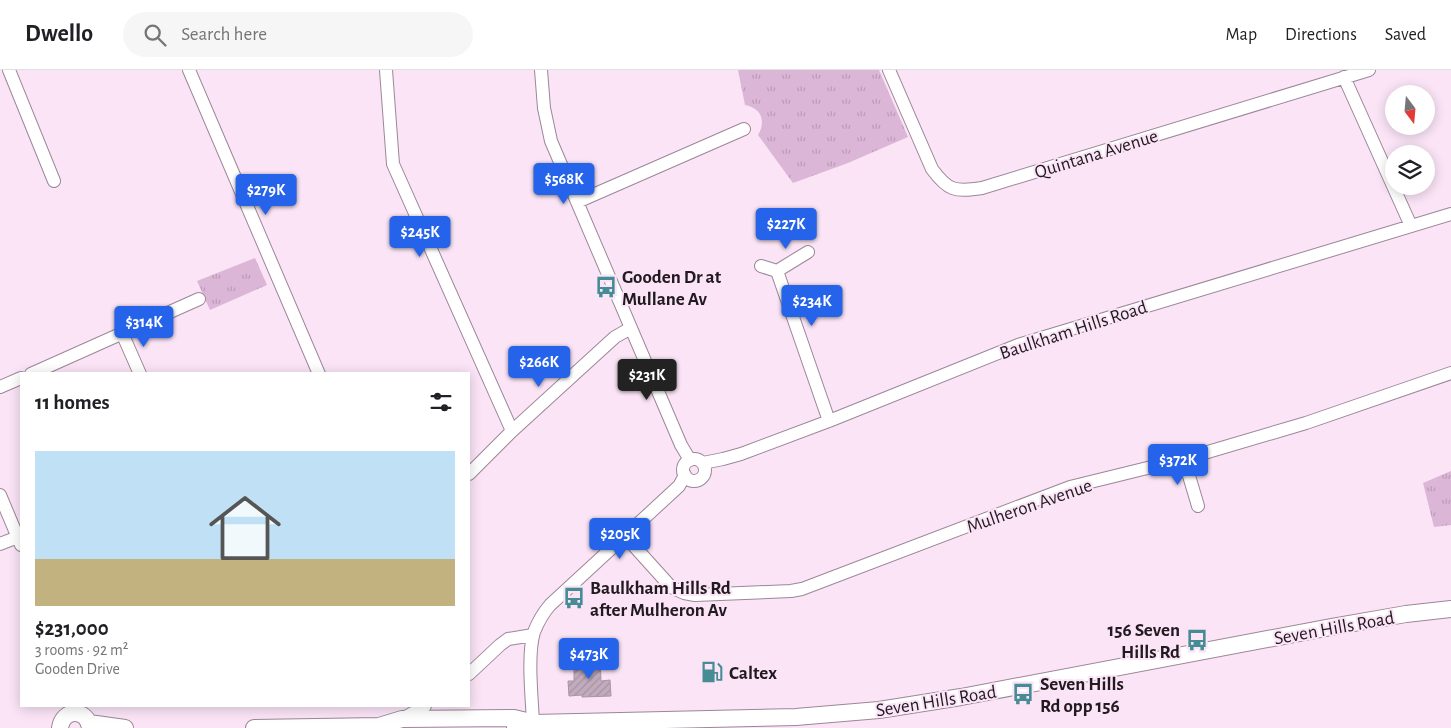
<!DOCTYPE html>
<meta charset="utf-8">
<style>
:root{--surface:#fff;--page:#f6f6f6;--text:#202124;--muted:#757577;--line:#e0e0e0;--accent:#2563eb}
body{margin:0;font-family:"Alegreya Sans",sans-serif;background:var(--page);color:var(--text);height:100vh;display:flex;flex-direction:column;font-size:19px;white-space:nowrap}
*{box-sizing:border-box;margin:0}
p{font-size:16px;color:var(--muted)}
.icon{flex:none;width:28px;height:28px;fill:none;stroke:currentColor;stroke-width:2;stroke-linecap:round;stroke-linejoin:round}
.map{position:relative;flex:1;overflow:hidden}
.panel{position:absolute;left:20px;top:302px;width:450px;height:335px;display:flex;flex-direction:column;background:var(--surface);border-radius:0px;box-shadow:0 2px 12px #0003}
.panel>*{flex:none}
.needle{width:32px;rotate:164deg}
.tools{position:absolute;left:1385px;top:15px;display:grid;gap:10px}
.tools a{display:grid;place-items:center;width:50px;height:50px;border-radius:50%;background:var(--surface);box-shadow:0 2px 12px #0003;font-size:25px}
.price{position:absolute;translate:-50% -42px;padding:0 11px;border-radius:5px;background:var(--accent);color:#fff;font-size:16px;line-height:32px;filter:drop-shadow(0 1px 2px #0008)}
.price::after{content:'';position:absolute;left:50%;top:30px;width:15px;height:11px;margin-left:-8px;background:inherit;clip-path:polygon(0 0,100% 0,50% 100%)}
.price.active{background:#222;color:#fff}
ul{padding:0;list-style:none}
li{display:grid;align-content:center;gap:10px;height:265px;padding:0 15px}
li+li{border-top:1px solid var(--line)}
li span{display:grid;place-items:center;height:155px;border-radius:0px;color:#555}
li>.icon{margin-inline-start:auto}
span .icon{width:90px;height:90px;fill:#fffc;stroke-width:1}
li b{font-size:21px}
h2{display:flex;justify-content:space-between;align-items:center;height:60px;padding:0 15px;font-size:21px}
header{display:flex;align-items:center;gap:30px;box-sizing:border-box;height:70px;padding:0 25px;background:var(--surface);border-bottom:1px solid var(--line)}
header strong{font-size:24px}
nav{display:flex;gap:28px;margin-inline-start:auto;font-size:18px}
.search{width:350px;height:45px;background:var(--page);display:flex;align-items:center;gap:12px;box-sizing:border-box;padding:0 18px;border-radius:28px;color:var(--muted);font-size:19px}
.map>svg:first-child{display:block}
.grass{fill:url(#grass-tufts)}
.pitch{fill:#dcb6d6}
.building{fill:url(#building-hatch);stroke:#a995a6}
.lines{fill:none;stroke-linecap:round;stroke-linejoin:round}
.minor-casing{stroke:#9b8798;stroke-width:14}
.major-casing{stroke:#9b8798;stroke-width:18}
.minor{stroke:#fff;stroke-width:12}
.major{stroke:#fff;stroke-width:16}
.labels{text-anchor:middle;stroke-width:4;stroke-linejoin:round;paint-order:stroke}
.street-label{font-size:19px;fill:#211a20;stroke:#fae4f6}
.poi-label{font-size:19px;font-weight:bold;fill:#211a20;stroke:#fae4f6;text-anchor:start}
</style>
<header>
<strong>Dwello</strong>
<div class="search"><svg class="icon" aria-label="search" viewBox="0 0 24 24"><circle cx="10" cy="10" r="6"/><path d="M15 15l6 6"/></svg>Search here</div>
<nav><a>Map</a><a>Directions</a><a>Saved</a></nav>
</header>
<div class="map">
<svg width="1451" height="658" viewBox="0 0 1451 658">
<defs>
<pattern id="grass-tufts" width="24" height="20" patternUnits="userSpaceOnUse" patternTransform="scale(1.25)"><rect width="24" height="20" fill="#dcb6d6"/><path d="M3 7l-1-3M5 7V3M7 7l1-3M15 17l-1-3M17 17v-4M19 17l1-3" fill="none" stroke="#bc9cb7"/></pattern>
<pattern id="building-hatch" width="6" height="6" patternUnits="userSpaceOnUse" patternTransform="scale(1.25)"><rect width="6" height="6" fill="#c1acbd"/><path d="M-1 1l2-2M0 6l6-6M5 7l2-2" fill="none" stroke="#a693a2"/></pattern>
</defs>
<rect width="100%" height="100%" fill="#fae4f6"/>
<path class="grass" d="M738,0H879L908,67L848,93L793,113L758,65C766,52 762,38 745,35Z
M255,188L267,215L210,240L197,211Z
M1451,401V455L1434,457L1423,413Z"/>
<path class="pitch" d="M784,11L791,25L782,29L775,16Z"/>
<path class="building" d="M600,587L601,611L610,610L611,626L582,627V625L569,626L568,611H574V594H580V589Z"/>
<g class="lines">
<g class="minor-casing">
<path id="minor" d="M9,0L54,111
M189,0L319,304
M386,0L393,94L512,361
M541,0L544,38L551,71L681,375L690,390
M889,0L932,99C948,121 955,122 982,118L1369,0
M1344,7L1411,156
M577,132L744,59
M761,196L777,201L829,351
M777,201L808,182
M122,263L140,304
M31,304L199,229
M0,317L21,308
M1184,389L1198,436
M683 400a11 11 0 1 1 22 0a11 11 0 1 1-22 0Z
M703,393L723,389L741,384L829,351L1018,275L1451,144
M469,404L512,361L615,267L631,258
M0,425L21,475
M625,466L671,517L684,523L695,525L791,521L802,519L1070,417L1184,389L1306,353L1451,303
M0,474L18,467
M469,604L500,575L508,569L533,565
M402,649L425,636
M533,653C532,628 527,585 534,562C538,552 543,543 550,535L679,416L685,405"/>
</g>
<g class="major-casing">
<path id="major" d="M89,653L125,658
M379,656L402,649L514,648L531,652
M60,658C63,638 87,638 90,658
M254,658L379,656L389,658
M515,658L533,653L796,647L879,640L961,627L1331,557L1406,544L1451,539"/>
</g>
<use href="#minor" class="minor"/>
<use href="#major" class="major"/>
</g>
<defs>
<g id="bus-bare" transform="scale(1.725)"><path d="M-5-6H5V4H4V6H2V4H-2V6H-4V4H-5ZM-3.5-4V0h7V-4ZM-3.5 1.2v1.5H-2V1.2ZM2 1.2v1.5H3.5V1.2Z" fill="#458c95" stroke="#fae4f6" stroke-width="2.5" paint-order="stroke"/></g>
<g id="fuel-bare" transform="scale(1.725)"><path d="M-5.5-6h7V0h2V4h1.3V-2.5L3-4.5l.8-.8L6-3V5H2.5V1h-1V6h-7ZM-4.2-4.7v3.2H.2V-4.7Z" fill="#458c95" stroke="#fae4f6" stroke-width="2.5" paint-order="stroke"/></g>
</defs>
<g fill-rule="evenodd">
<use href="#bus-bare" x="606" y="217"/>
<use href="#bus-bare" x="574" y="528"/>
<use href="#bus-bare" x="1197" y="570"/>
<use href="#fuel-bare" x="712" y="602"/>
<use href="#bus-bare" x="1023" y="624"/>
</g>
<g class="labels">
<g class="street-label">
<text transform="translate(1096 83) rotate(-17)" y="7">Quintana Avenue</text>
<text transform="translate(1073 259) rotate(-18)" y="7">Baulkham Hills Road</text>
<text transform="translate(1029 435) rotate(-19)" y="7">Mulheron Avenue</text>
<text transform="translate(1334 557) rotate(-10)" y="7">Seven Hills Road</text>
<text transform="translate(936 630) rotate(-9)" y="7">Seven Hills Road</text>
</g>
<g class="poi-label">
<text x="622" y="213">Gooden Dr at<tspan x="622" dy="22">Mullane Av</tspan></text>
<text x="590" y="524">Baulkham Hills Rd<tspan x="590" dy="22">after Mulheron Av</tspan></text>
<text x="1180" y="566" text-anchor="end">156 Seven<tspan x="1180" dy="22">Hills Rd</tspan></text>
<text x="729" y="609">Caltex</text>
<text x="1040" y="620">Seven Hills<tspan x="1040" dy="22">Rd opp 156</tspan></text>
</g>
</g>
</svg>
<div class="tools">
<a><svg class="needle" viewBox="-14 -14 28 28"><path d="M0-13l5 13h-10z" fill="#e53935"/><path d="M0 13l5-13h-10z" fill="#757577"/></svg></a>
<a><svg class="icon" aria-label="layers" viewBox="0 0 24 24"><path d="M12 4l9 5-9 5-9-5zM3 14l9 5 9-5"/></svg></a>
</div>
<b class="price" style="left:564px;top:135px">$568K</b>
<b class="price" style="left:266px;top:146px">$279K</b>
<b class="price" style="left:786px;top:180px">$227K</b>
<b class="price" style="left:420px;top:188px">$245K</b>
<b class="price" style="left:812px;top:257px">$234K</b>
<b class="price" style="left:144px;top:278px">$314K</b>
<b class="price" style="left:539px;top:318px">$266K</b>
<b class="price active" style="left:647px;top:331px">$231K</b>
<b class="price" style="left:1178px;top:416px">$372K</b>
<b class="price" style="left:620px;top:490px">$205K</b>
<b class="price" style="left:589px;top:610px">$473K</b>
<section class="panel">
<h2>11 homes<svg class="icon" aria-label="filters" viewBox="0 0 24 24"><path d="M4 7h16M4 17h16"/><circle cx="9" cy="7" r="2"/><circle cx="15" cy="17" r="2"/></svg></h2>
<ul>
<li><span style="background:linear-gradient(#bfe0f5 70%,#c2b280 0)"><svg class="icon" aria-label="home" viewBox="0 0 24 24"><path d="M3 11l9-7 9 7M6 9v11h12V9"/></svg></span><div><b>$231,000</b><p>3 rooms · 92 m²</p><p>Gooden Drive</p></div></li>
</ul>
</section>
</div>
